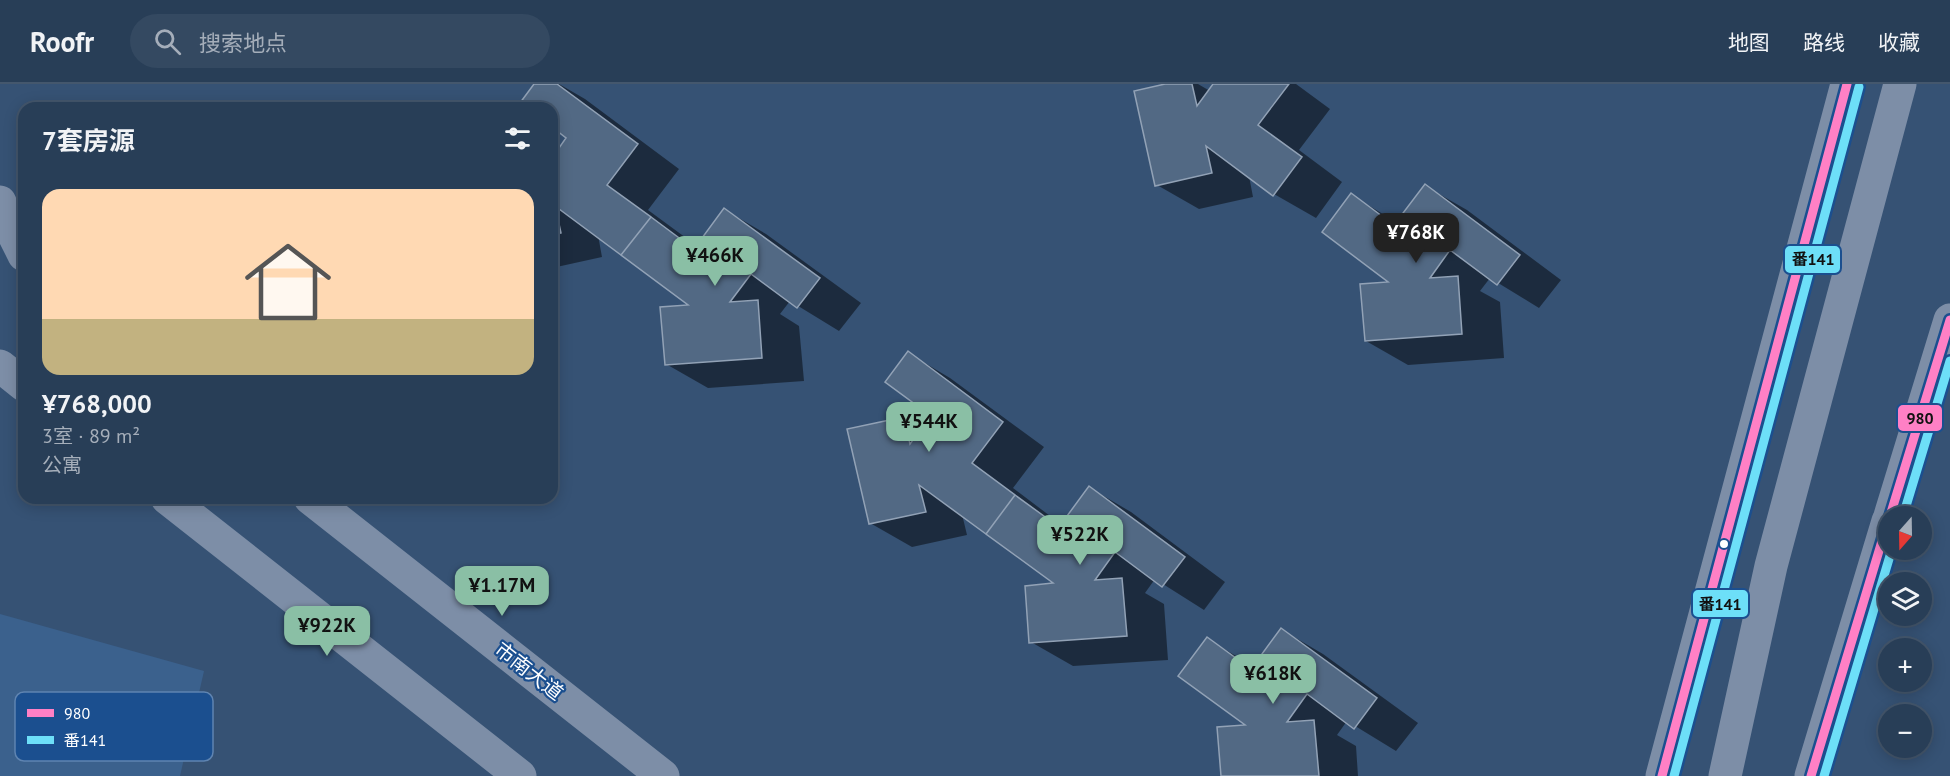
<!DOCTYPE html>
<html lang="zh">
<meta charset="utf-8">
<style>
:root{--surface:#283e57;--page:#344961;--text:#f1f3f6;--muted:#a5aeba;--line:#44576d;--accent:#8abfa5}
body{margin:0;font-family:"PT Sans","Noto Sans SC",sans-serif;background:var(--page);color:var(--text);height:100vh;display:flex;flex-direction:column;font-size:22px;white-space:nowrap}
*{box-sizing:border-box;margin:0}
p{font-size:20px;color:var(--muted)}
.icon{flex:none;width:33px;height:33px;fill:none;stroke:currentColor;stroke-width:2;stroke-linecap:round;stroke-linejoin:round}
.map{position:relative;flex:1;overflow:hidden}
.sheet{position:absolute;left:18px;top:18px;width:540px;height:402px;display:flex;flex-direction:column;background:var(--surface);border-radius:18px;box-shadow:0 3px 15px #0003,0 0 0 2px var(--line)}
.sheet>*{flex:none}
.needle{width:39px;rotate:200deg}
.controls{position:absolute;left:1878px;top:422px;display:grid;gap:12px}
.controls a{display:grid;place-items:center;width:54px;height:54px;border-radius:50%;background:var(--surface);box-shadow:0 3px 15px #0003,0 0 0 2px var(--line);font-size:30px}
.price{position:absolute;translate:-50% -51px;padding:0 14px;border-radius:12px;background:var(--accent);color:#111;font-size:20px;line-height:39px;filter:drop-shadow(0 2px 3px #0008)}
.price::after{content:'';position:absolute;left:50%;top:36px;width:18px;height:14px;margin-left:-9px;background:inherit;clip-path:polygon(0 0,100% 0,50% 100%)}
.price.on{background:#222;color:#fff}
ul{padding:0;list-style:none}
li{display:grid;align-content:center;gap:12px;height:318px;padding:0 24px}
li span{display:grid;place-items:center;height:186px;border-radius:18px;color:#555}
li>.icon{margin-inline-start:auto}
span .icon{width:108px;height:108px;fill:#fffc;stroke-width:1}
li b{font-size:26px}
h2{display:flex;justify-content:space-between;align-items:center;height:72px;padding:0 24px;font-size:26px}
header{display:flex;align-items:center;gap:36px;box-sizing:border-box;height:84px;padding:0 30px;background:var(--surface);border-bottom:2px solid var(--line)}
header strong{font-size:28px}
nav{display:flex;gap:33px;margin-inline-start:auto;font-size:21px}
.search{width:420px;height:54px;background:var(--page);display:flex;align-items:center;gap:15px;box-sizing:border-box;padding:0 21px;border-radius:33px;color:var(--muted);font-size:22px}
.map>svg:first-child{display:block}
.water{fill:#3b618d}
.shadow{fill:#0007}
.building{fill:#526984;stroke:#92a2b6;stroke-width:1.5}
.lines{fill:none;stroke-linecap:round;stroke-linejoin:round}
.major{stroke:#7d8ea7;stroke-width:33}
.bus-1-casing{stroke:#1b4f8f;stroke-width:14}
.bus-2-casing{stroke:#1b4f8f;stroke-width:14}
.bus-1{stroke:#ff80c5;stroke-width:9}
.bus-2{stroke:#6ddff8;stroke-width:9}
.bus-dot{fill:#fff;stroke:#1b4f8f;stroke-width:2}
.labels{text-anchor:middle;stroke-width:4.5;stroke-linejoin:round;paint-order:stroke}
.street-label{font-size:20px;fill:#fff;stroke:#1b4f8f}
.key{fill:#1b4f8f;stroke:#5f84b1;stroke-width:1.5}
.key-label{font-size:16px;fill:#fff}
.line-badge{stroke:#1b4f8f;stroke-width:2}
.pale-badge-label{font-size:16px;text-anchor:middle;font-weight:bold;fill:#111}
</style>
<header>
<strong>Roofr</strong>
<div class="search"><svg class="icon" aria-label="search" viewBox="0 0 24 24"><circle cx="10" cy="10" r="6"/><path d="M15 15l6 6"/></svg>搜索地点</div>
<nav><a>地图</a><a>路线</a><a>收藏</a></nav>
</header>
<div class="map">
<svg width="1950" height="692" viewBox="0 0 1950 692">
<rect width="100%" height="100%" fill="#365274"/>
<path class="water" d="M0,530L204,587L180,692H0Z"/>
<path class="shadow" d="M536,0H559L585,15L679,85L648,126L697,162L725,126L766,150L861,219L839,247L790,217L780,230L799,242L804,297L708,304L666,280L693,222L598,151L602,173L552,184V63L559,67L568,54L552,41V24H529Z
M1172,0H1198L1210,7L1215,0H1296L1330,25L1299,66L1342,98L1316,134L1274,110L1249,92L1253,113L1199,125L1157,101Z
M1425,102L1467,126L1561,196L1539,224L1490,194L1480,207L1500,218L1504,274L1408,281L1366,257L1393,199L1351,111L1398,139Z
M908,269L950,294L1044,363L1013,404L1062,441L1090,404L1131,428L1225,498L1204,526L1155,495L1145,509L1164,520L1168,576L1073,582L1031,558L1057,500L962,430L967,451L912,463L870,439L904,335L922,345L933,332Z
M1282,546L1323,570L1418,639L1396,667L1347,637L1337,651L1356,662L1358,692H1222L1219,644L1250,642L1208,555L1254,583Z"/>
<path class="building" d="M534,0H557L638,60L607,101L651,133L621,171L555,122L561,149L552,151V74L566,54L552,43V24H526L520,19Z
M1165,0H1192L1197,22L1213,0H1289L1258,41L1302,73L1273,112L1206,62L1212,89L1155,102L1134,7Z
M1425,100L1520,171L1497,201L1450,166L1430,194L1458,192L1462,250L1365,257L1360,200L1388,198L1322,148L1351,109L1394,141Z
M724,124L820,194L797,224L751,190L730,218L758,216L762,274L665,281L660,223L688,221L621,171L651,133L694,165Z
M908,267L1003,338L972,379L1015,411L986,450L919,401L926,428L869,440L847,345L904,333L910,360L931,332L885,298Z
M1089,402L1185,473L1162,503L1115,468L1095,496L1122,494L1127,552L1029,559L1025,502L1053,499L986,450L1015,411L1059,443Z
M1281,544L1377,614L1354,645L1307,610L1287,638L1314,636L1319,692H1221L1217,643L1245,641L1178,592L1207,553L1251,585Z"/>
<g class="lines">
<path class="major" d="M0,118L8,139L24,171
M0,282L24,301
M167,414L520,692
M310,414L663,692
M1890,432L1950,236
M1662,692L1847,0
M1725,692L1771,482L1900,0
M1811,692L1888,437"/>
<g class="bus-1-casing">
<path id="bus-1" d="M1890,432L1950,236
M1662,692L1847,0
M1811,692L1888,437"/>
</g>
<g class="bus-2-casing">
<path id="bus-2" d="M1903,432L1950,277
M1674,692L1859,3
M1824,692L1892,465"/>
</g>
<use href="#bus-1" class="bus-1"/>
<use href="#bus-2" class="bus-2"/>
</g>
<circle class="bus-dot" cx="1724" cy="460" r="5"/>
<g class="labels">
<g class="street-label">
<text transform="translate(529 587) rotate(38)" y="7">市南大道</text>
</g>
</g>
<rect x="15" y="608" width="198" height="69" rx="9" class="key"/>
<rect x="27" y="625" width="27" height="8" fill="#ff80c5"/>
<rect x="27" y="652" width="27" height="8" fill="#6ddff8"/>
<g class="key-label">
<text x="64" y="635">980</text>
<text x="64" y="662">番141</text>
</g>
<g class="line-badge">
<rect x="1784" y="161" width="57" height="29" rx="6" fill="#6ddff8"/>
<rect x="1897" y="320" width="46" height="28" rx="6" fill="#ff80c5"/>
<rect x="1692" y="505" width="57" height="29" rx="6" fill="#6ddff8"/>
</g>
<g class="pale-badge-label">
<text x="1813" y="181">番141</text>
<text x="1920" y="340">980</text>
<text x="1720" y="526">番141</text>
</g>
</svg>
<div class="controls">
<a><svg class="needle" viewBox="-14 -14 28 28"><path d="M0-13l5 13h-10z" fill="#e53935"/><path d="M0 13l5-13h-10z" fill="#a5aeba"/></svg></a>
<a><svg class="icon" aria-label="layers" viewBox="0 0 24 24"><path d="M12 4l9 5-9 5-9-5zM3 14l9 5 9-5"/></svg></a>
<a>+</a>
<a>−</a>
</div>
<b class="price on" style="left:1416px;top:180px">¥768K</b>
<b class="price" style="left:715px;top:203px">¥466K</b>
<b class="price" style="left:929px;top:369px">¥544K</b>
<b class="price" style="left:1080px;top:482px">¥522K</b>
<b class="price" style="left:502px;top:533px">¥1.17M</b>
<b class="price" style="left:327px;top:573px">¥922K</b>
<b class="price" style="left:1273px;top:621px">¥618K</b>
<section class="sheet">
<h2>7套房源<svg class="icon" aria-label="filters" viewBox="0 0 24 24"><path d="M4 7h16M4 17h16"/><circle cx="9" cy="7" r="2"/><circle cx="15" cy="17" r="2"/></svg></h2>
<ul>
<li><span style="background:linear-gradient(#ffd9b3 70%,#c2b280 0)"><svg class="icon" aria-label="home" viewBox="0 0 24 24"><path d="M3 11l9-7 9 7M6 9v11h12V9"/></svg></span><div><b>¥768,000</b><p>3室 · 89 m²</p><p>公寓</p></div></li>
</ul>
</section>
</div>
